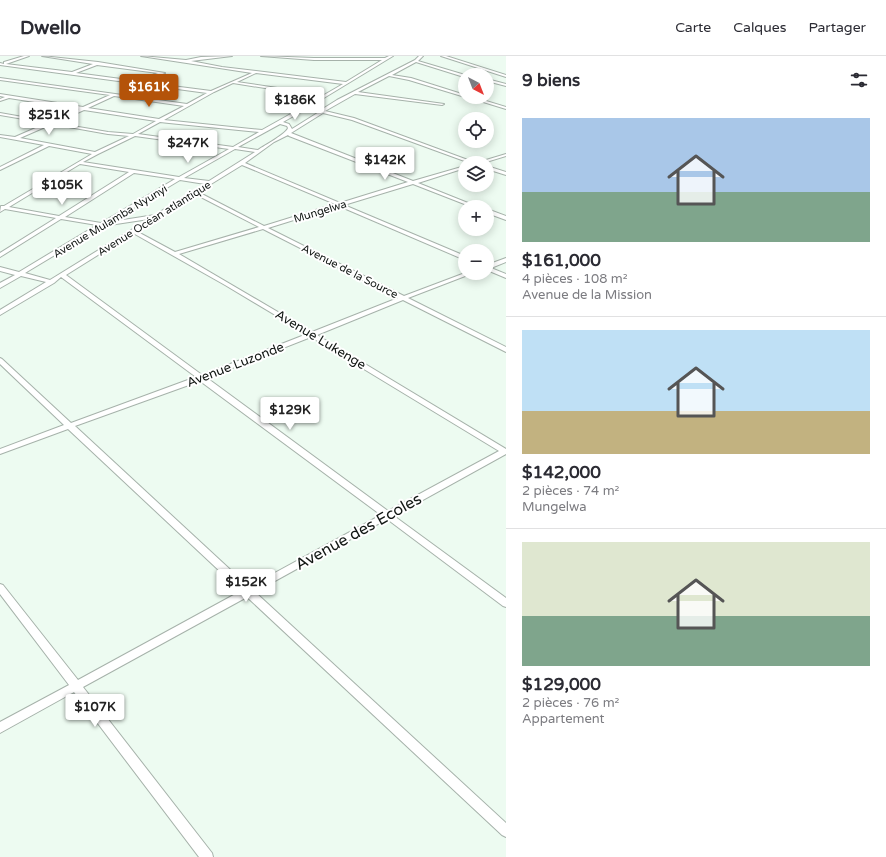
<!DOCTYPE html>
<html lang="fr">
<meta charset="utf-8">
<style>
:root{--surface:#fff;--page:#f7f7f7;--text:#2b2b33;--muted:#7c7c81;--line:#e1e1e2;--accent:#b45309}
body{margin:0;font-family:"Varela Round",sans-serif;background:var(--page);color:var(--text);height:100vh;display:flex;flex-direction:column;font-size:15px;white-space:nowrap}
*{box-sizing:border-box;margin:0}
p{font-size:13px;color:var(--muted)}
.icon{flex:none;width:22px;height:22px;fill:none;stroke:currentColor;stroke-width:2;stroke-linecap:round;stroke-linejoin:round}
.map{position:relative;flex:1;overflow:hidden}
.sheet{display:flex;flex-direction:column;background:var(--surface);width:380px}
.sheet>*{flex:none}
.needle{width:26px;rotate:138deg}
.tools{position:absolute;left:458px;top:12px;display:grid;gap:8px}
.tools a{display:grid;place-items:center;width:36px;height:36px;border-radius:50%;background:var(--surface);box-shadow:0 2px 10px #0003;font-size:20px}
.price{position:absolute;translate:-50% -34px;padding:0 9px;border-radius:4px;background:#fff;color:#222;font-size:13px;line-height:26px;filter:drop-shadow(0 1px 2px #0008)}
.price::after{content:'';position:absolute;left:50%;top:24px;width:12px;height:9px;margin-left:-6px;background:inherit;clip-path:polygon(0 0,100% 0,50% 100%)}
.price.selected{background:var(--accent);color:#fff}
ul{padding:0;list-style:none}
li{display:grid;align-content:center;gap:8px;height:212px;padding:0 16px}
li+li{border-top:1px solid var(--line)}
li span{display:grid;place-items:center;height:124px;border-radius:0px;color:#555}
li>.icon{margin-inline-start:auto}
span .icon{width:72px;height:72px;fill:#fffc;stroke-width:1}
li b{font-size:17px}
h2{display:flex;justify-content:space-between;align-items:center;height:48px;padding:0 16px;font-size:17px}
header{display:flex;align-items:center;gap:24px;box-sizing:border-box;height:56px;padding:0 20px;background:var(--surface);border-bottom:1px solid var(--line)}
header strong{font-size:19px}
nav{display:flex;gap:22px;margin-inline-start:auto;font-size:14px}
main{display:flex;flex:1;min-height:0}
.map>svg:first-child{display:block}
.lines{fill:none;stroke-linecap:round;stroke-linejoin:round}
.street-casing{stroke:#a6b2aa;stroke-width:2}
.street{fill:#fff;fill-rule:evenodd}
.labels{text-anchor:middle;stroke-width:4;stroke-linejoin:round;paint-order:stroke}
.far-street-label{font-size:11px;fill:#121714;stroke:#fff}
.street-label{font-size:13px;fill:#121714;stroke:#fff}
.near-street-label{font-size:16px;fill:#121714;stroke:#fff}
</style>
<header>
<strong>Dwello</strong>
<nav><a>Carte</a><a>Calques</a><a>Partager</a></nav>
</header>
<main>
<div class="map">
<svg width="506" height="801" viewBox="0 0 506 801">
<rect width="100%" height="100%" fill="#edfbf1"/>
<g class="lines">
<g class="street-casing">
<path id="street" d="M24,0H29L6,8L72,16L93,8L42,0L98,6L165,17L141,26L211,35L252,17L141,0L186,4L201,1L232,0L191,5L222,11L346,26L382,4H314L261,0L314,2H385L389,0H393L309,51L321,54L337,44L415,4L419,0H423L418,5L465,19V21H464L416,6L392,19L411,22L465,39V41L409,24L389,20L358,36L444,48L442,49L355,38L325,55L354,62L476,107L506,98V100L483,107H470L352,64L323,57L291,77L413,125L465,110V112L418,127L478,151H472L413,128L344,149L465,200V204L339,150L268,172L404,240L465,217H473L408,242L506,291V296L403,244L317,279L506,393V398L394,460L506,542V551L503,550L387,463L255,536L506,767V781L502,779L247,541L83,631L212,797L213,801H199L74,636L0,677V666L69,629L0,538V528L3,529L78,624L241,535L68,373L0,398V393L64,369L0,308V302L2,303L71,367L196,321L61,221L54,227L0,259V254L46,226L21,220L0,232V227L15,219L0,215V211L19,216L97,169L61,163L0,201V197L56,162L5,153L0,156L1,150H4L92,98L49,90L0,114V111L44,89L0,81V79L15,81L47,67L0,59V57L51,66L79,53L9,42L0,45V43L5,41L0,40V38L83,51L110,39L0,24V22L187,48L207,37L0,9V7L4,8V6ZM97,9L158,17L136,25L76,17ZM256,17L343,28L324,39L237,26ZM233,27L321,41L262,74L164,64L214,36ZM114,40L184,50L159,63L88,52ZM306,53L319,56L292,73L289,68L283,66ZM84,54L156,65L133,78L108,76L55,67ZM160,66L169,67L259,76L233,91L138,78ZM52,68L108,78L129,80L95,96L20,82ZM280,68L287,70L288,72C286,78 265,89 258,94L238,91ZM288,79L289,80L408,126L340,147L245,107L274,86ZM135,80L229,93L179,121L83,106L98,98ZM235,93L255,96L209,125L184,122ZM80,108L129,116L59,160L9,151ZM242,109L335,148L264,170L198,136ZM134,117L175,123L101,167L65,161ZM180,124L205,128L155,159L110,166ZM195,138L259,171L175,196L136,175ZM149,163L50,224L25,217L103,170ZM263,173L398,242L312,276L179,198ZM133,177L225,229L307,278L202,319L66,219ZM311,281L499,395L388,455L207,322ZM200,325L381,459L249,531L75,370Z
M441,0H446L506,19V21Z
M487,23L506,28V30L487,25Z
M467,41H473L506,51V53Z
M487,110L506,116V119L487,113Z
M487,153L506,160V164L487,157Z
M506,202V206L491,212L506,218V222L487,214V209Z"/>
</g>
<use href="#street" class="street"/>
</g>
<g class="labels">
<g class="far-street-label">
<text transform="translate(320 155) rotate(-17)" y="4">Mungelwa</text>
<text transform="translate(154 162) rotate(-32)" y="4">Avenue Océan atlantique</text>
<text transform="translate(110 165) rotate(-31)" y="4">Avenue Mulamba Nyunyi</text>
<text transform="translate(350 215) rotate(27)" y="4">Avenue de la Source</text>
</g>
<g class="street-label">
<text transform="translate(321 283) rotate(31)" y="5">Avenue Lukenge</text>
<text transform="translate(235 308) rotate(-21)" y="5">Avenue Luzonde</text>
</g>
<g class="near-street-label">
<text transform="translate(358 475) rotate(-29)" y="6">Avenue des Ecoles</text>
</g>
</g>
</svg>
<div class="tools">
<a><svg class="needle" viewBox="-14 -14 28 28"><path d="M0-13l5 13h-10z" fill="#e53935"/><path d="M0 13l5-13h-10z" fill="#7c7c81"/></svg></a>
<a><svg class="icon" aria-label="locate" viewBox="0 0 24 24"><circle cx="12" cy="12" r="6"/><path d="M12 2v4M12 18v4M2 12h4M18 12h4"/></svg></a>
<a><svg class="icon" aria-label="layers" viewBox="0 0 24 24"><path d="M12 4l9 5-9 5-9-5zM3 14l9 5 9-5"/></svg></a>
<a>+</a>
<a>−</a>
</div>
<b class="price selected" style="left:149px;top:52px">$161K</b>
<b class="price" style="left:295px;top:65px">$186K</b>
<b class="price" style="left:49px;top:80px">$251K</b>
<b class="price" style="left:188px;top:108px">$247K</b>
<b class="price" style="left:385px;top:125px">$142K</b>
<b class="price" style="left:62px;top:150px">$105K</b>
<b class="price" style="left:290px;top:375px">$129K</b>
<b class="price" style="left:246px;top:547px">$152K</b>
<b class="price" style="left:95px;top:672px">$107K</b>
</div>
<section class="sheet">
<h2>9 biens<svg class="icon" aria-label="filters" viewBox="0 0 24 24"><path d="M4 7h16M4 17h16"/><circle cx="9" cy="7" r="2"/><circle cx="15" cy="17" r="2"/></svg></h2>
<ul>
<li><span style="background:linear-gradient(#a9c7e8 60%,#7fa58c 0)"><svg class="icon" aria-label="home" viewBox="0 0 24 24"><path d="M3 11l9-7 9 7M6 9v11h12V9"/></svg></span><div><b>$161,000</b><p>4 pièces · 108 m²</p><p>Avenue de la Mission</p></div></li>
<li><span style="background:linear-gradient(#bfe0f5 65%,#c2b280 0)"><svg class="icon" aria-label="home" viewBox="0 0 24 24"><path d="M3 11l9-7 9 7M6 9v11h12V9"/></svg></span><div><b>$142,000</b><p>2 pièces · 74 m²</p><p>Mungelwa</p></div></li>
<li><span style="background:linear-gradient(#dfe7d0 60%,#7fa58c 0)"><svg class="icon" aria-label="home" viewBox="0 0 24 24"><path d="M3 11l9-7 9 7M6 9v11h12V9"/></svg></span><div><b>$129,000</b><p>2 pièces · 76 m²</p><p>Appartement</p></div></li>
</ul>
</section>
</main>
